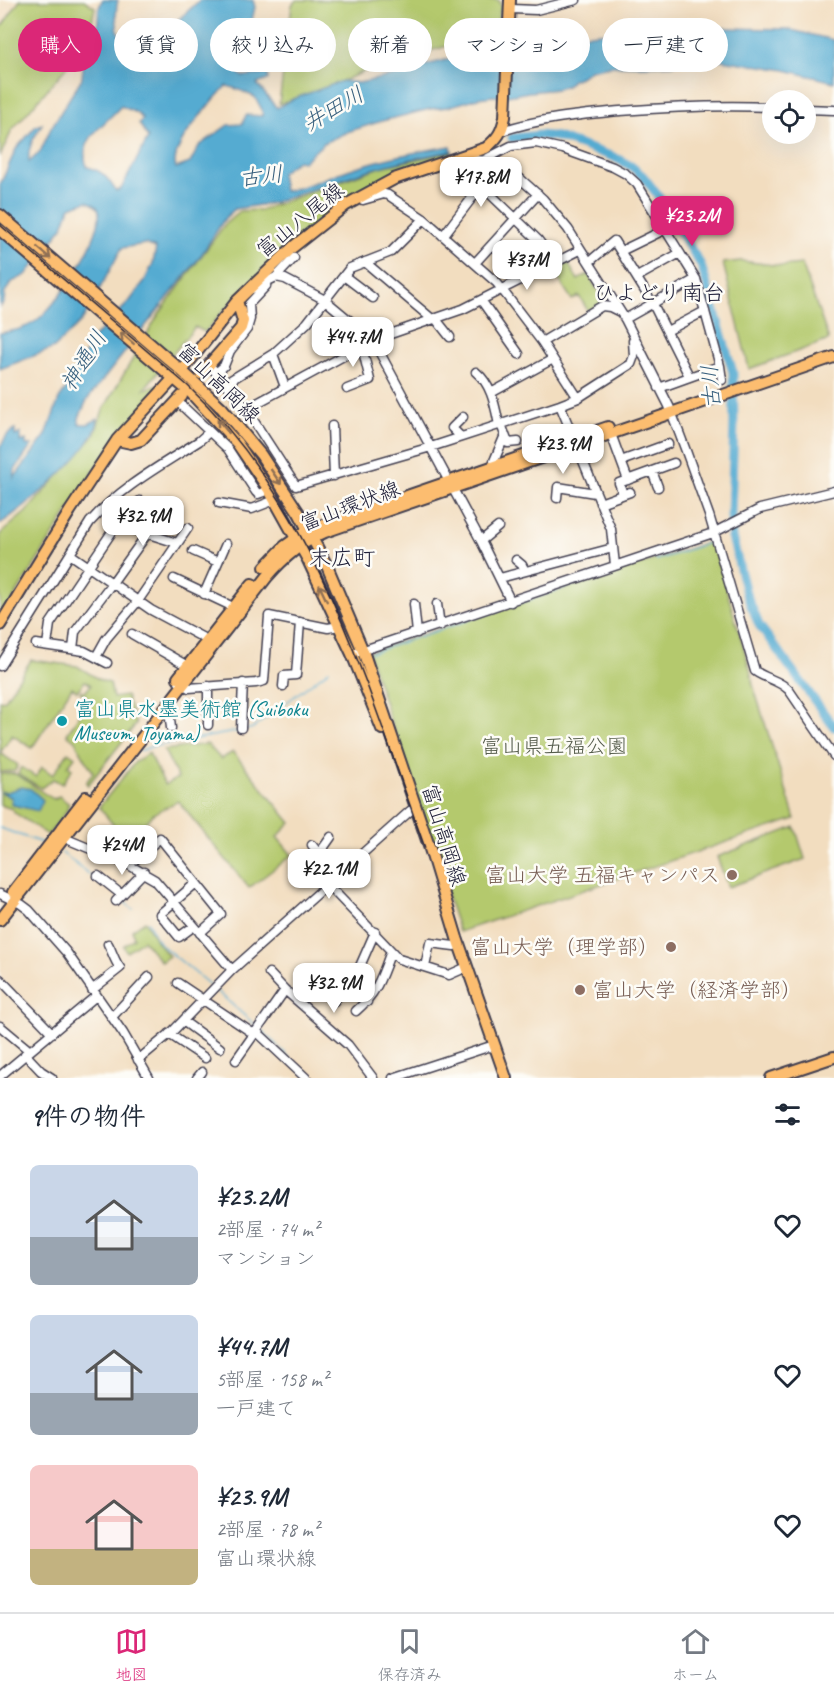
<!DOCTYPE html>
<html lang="ja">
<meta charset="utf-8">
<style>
:root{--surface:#fff;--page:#f6f6f7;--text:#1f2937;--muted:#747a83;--line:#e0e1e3;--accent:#db2777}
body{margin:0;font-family:Caveat,"Klee One",sans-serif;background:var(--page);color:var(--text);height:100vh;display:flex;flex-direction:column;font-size:22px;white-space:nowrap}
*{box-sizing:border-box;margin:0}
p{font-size:20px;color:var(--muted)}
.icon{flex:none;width:33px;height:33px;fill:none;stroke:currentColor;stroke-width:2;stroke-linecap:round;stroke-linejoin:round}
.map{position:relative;height:1078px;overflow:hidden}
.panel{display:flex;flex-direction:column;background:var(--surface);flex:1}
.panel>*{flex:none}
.hud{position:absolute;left:18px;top:18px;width:798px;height:54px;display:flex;gap:12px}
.fabs{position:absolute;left:762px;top:90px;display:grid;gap:12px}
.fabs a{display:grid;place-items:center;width:54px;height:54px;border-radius:50%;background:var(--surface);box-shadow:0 6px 24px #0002;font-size:30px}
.price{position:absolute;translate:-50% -51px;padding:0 14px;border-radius:12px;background:#fff;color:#222;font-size:20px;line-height:39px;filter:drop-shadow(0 2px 3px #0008)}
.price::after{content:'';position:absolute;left:50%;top:36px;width:18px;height:14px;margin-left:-9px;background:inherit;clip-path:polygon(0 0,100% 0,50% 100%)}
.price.selected{background:var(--accent);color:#fff}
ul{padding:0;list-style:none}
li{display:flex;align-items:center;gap:18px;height:150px;padding:0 30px}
li span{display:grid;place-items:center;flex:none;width:168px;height:120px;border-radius:9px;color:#555}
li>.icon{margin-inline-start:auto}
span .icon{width:72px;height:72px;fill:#fffc;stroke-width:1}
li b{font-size:26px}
h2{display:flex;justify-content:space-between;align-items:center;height:72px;padding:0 30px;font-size:26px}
.tag{padding:0 21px;border-radius:27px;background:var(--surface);box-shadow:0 6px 24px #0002;font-size:21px;line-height:54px}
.tag.selected{background:var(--accent);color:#fff}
.dock{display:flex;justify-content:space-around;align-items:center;height:84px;border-top:2px solid var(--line);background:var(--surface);font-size:16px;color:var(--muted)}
.dock a{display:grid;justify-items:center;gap:3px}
.dock .selected{color:var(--accent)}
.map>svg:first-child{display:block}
.green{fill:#b4c96d;stroke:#6b7654;stroke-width:1.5}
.water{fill:#54abd1;stroke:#3b6686;stroke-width:1.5;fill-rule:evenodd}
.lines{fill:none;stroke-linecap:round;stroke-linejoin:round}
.stream{stroke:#54abd1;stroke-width:1.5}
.river{stroke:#54abd1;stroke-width:9}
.minor-casing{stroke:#413e4f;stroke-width:11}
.major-casing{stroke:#413e4f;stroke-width:14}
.minor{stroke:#fff;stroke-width:8}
.major{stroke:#fcbd6f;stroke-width:10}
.tram{stroke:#22223b;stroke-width:1.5}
.oneway{stroke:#8f7055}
.culture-dot{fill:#0f9aa8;stroke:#fdfcf7;stroke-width:2}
.education-dot{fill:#8d6e63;stroke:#fdfcf7;stroke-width:2}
.labels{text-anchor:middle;stroke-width:5;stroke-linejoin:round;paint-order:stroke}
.street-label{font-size:21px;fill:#22223b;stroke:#fdfcf7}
.culture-label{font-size:21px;fill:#0d838f;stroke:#fdfcf7;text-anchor:start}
.park-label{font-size:21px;fill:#555c4c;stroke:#fdfcf7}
.education-label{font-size:21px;fill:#785e54;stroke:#fdfcf7;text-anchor:end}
.water-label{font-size:22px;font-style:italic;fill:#38607e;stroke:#fdfcf7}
.neighbourhood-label{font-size:22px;fill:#22223b;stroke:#fdfcf7}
</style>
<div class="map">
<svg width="834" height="1078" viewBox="0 0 834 1078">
<rect width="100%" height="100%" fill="#fdfcf7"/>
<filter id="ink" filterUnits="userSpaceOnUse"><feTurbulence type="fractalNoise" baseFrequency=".0167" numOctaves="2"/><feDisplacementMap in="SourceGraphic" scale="12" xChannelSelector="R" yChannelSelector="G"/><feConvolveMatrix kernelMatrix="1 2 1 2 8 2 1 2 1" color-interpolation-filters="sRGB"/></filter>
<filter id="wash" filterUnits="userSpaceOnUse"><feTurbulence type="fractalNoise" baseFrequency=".008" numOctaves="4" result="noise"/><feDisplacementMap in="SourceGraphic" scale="24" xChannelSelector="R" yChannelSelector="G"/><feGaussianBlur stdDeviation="1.35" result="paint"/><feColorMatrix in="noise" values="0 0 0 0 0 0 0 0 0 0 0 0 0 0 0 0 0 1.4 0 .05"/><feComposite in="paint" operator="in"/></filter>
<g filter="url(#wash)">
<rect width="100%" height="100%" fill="#f2ddbf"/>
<path class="green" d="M20,0H84L95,7L87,44L12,130L0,157V29Z
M296,0H499L501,7L495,33L379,65L329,87L279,104L292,5Z
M452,152L453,157L381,181L224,310L205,332L195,327L144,389L163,384L100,461L0,620V534L26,512L94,436L103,410L157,317L225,224L240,211L261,210L380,167Z
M566,260L578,280L588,274L604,301L588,311L579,296L572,300L551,267Z
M741,261L782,266L802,264L829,340L749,369L723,263Z
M706,543L713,544L750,669L753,685L795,819L459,932L368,652Z
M31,660L77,666L100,680L110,683L113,698L126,696L136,724L88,785L86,783L93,772L77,745V742L67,734L84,708L81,706L87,697L80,692L82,690L85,692L91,685L85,681L77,691L72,687L32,748L12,735L0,753L18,765L15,771L0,772V700L4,701Z
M207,744L221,759L233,752L291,823L277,837L292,855L249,888L178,801L153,814L127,842L99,807L136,761L149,753L165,785L178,778L164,750Z
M68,752L75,757L68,766L72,769L62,784L53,779L41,788L18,774L21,767L36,777L42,767L53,775Z
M0,774C4,774 11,773 15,774C29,780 40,793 54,799L59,796L69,804L67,808L68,809L48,835L15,813L12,809L0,805Z
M795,827L805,859L728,887L717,857Z
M145,921L157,942L169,956L161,962L143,940L127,952L123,946L134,938L132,930Z"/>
<path class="water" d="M102,0H118C115,11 116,26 120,37H127L132,34L161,33L168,29L200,0H253L255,7L249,34H259L261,40L251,56L236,71L242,76L268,74V80L257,84L277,108L293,99L342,81L359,83L414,71L419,67L483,50L495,42L502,43L658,27L787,29L834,40V82L785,70L722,60H702L672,65L648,66H610L590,70L582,76L572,80L566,86L557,89L529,92L502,97L493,96L478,98L448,107L430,109L382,121L347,132L324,143L303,162L298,160L281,173L284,191C304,189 322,178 342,172C378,159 414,152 451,146L452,151C413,158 377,166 340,180C334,182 329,183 322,186L272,203L235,209L225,218L200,257L87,400L79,418V424H88L98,419C96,450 26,506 0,524V447L7,435L15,429V436L21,433L20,442L26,440V445H32L15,470L14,478L46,435L59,399L73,379L92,339L129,302L145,280L153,263L156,248L145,244L122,248L82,321L54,348L0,369V333C13,331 25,329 36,321C57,306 101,240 99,213C99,206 93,204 87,201L70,207L63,227L26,275L12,282L5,292L4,302L0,307V185L16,149L36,126L42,124C35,136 27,147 29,162L40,152L51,128L82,78L83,67L97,31L99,8ZM226,86C239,88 244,93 255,97L262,110L263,116L246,115L242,124L228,125L199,146L190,163L176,168C168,147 212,102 226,86ZM121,106L137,113L143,119L139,123L148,138L121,189L116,191C108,178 102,170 87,167C77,139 105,125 121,106Z
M21,787L31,789L43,800L38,811L13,805L11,803L12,798L1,792H7Z"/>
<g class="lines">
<path class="stream" d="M727,538L732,537
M655,557L657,560L708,543
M371,653L619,569
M245,730L253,728L329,670
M140,751L150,747L240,731
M0,828L42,843
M62,853L95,879
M122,900L133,909
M148,922L159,943L211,986
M217,991L256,1026
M262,1031L289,1057"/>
<path class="river" d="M512,138L540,135L557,137L614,157L631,166L643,176L657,194L701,265L733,372L734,424L731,515L732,537L746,593L759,625L834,727"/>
</g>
</g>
<g filter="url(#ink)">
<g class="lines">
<g class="minor-casing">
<path id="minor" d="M511,9L536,10L576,0
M806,109L834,110
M502,131C541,118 579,115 620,111C671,107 721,105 772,107
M484,160L511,146L536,143L563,149L613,167L626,174L637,184L696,279L720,366L659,388
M454,161L484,160L506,166L543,199L568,229L625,319L669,406L686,451L709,515L755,671C766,679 779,680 789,690L834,756
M483,187L538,240L555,263
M443,236L472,198L506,166
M492,245C500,253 502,248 510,252C519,256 526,267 531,274
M621,251L666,229
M365,262L432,319
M589,262L614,241L653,304L689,376
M475,263L538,194
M344,276L373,298
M276,277L294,258
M637,277L680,253
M252,289L276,277L285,279L325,300L373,340L481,541L511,602
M481,300L519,354
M435,318L450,337
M625,319L696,279
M667,331L705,311
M542,342L602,306L610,307L620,312
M273,354L307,323L350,268L391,252L424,219
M210,366L226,383L246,409L296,486L431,447L560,405L578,398L542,342L497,283L424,219L388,195L384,194L363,200
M720,366L722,380
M476,372C492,385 495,406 499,425
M216,373L224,366L230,351L247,329L250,319L249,304L266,286
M226,383L273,354L285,387
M347,389L370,380L362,347
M491,393L553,359
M578,398L631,364L634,356L633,341L636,340
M177,401L228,449L256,492L258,494L269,490
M560,405L611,529L615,565
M246,409L373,340L463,309L580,250
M501,424L508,443L518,442
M332,426L334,476
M611,434L628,480
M461,437L452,428L463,417
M621,461L668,444
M495,465L494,461L505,435
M652,471L658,487
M623,494L619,483L674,463
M557,498L558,487L595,493
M219,503L252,509L275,500
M600,503L630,492
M117,524L177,543
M481,541L498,527
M193,551L218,562
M70,554L151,610L211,642
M516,560L522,565L525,571
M500,578L613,548
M174,579L229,605L236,611
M204,594L226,544
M414,604L417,633
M437,604L440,626
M132,634L191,668
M36,644L84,651L107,663
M47,645L50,624L126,511L140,501
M73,649L75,632L112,583L147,534
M352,654L713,533L760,509L834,491
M96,657L106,639L138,601L188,528
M0,666L90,522C121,487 160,466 199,441L209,432
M179,682L189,688L256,683L264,681L269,616L328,628L339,626
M283,686L284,676L296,675L300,622
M166,706L169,710L171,728
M208,725V686
M241,728L243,683
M61,833L69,840L129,865L155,880L232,970
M312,845L336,876
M94,851L116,834
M319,854L331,837
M129,865L160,838L221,914L200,933
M310,872L324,888
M98,876L122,895
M327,884L399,959L449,975L467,967
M0,894L21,904L29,910L67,953L123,1033L149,1078
M116,901L144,872
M194,926L179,937L160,914L196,883
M425,967L430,943L454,946L459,944
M269,973L285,990L348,1045L373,1078
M0,979L52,1033
M178,983L254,1034
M347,985L367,1002
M92,990L120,968C114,960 113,953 108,944
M334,1001L357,973L375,932
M356,1011C377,993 382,976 391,951
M112,1017L149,977
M183,1021L220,1048
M0,1026L30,1051
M256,1031L306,1078
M169,1034L205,1058
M25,1054L41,1071L52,1078
M138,1060L173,1031L232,970L410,811
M236,1060L285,990
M0,1076L96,996
M197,1078L202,1072
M393,1078L488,1047L496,1048"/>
</g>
<g class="major-casing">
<path id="major" d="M0,215L182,371L222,408L261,455L299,513L327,566L363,651L431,852L457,938L506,1078
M0,230L192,394L237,443L269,490L307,558L352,654L382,729
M182,371L237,301L293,247L346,205L394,179L486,148C498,138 502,132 505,117L510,0
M201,374L241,328L243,321L237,301
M117,440L131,443L141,440L182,396
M265,567L285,546L308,530L608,427
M0,625L70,511L117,440L174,378
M178,678L252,584
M13,892L86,797
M0,920L267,577C284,557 302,542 325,532L834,357
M771,1078L834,1057"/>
</g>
<use href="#minor" class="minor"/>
<use href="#major" class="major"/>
<path class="tram" d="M0,225L188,386C317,508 367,686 425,848"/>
</g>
<defs><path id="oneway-shaft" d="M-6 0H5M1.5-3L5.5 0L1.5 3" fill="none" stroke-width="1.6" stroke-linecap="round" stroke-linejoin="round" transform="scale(1.5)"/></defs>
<g class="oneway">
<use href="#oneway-shaft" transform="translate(44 253) rotate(41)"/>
<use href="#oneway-shaft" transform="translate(127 338) rotate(-139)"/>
<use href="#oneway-shaft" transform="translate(223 426) rotate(-130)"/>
<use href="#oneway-shaft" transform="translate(276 477) rotate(56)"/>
<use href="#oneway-shaft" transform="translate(323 593) rotate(-115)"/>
</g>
</g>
<circle class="culture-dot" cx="62" cy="721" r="6"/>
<g class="education-dot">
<circle cx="732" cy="875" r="6"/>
<circle cx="671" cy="947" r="6"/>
<circle cx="580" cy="990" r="6"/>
</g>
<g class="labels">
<g class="street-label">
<text transform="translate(300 220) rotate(-39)" y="7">富山八尾線</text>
<text transform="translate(219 383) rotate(44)" y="7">富山高岡線</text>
<text transform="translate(350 506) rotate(-21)" y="7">富山環状線</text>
<text transform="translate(444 835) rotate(73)" y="7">富山高岡線</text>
</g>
<g class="culture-label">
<text x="74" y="716">富山県水墨美術館 (Suiboku<tspan x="74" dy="24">Museum, Toyama)</tspan></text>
</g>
<g class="park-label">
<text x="554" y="753">富山県五福公園</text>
</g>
<g class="education-label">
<text x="720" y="882">富山大学 五福キャンパス</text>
<text x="659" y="954">富山大学（理学部）</text>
<text x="592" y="997" text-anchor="start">富山大学（経済学部）</text>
</g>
<g class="water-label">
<text transform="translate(333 108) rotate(-30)" y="8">井田川</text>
<text transform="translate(261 175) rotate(-6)" y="8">古川</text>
<text transform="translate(83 360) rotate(-58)" y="8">神通川</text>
<text transform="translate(710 387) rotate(-94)" y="8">古川</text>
</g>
<g class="neighbourhood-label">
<text x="659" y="300">ひよどり南台</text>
<text x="342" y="565">末広町</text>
</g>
</g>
</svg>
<div class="fabs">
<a><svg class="icon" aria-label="locate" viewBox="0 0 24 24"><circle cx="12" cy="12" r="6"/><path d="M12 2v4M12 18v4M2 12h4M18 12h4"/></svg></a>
</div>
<b class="price" style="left:481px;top:208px">¥17.8M</b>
<b class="price selected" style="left:692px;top:247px">¥23.2M</b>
<b class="price" style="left:527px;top:291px">¥37M</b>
<b class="price" style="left:353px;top:368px">¥44.7M</b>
<b class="price" style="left:563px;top:475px">¥23.9M</b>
<b class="price" style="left:143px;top:547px">¥32.9M</b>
<b class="price" style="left:122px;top:876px">¥24M</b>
<b class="price" style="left:329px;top:900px">¥22.1M</b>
<b class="price" style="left:334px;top:1014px">¥32.9M</b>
<div class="hud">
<a class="tag selected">購入</a>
<a class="tag">賃貸</a>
<a class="tag">絞り込み</a>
<a class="tag">新着</a>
<a class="tag">マンション</a>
<a class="tag">一戸建て</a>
</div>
</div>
<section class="panel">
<h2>9件の物件<svg class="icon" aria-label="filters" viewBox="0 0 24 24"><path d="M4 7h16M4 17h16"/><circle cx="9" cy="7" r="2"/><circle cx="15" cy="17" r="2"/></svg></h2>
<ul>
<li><span style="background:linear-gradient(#c9d6e8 60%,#9aa5b1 0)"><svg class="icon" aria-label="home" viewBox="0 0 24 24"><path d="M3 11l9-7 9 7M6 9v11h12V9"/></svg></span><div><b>¥23.2M</b><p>2部屋 · 74 m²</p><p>マンション</p></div><svg class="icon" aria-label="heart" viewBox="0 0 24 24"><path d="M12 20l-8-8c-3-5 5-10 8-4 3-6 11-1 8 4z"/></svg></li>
<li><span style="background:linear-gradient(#c9d6e8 65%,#9aa5b1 0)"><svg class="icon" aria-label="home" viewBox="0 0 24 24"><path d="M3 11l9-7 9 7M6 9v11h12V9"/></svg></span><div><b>¥44.7M</b><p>5部屋 · 158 m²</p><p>一戸建て</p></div><svg class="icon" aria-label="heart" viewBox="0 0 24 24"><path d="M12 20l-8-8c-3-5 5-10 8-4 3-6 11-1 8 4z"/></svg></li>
<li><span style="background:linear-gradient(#f6c9c9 70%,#c2b280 0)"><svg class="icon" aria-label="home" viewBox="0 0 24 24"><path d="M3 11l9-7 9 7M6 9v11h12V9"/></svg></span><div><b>¥23.9M</b><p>2部屋 · 78 m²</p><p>富山環状線</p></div><svg class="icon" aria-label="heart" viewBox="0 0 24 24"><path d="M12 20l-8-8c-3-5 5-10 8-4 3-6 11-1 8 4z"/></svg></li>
</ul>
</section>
<nav class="dock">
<a class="selected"><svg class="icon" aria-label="map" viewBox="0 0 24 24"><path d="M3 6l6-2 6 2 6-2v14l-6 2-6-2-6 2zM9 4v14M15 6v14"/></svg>地図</a>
<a><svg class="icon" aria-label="saved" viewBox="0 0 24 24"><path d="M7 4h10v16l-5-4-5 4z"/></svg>保存済み</a>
<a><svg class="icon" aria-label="home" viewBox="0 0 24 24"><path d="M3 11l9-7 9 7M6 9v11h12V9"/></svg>ホーム</a>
</nav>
